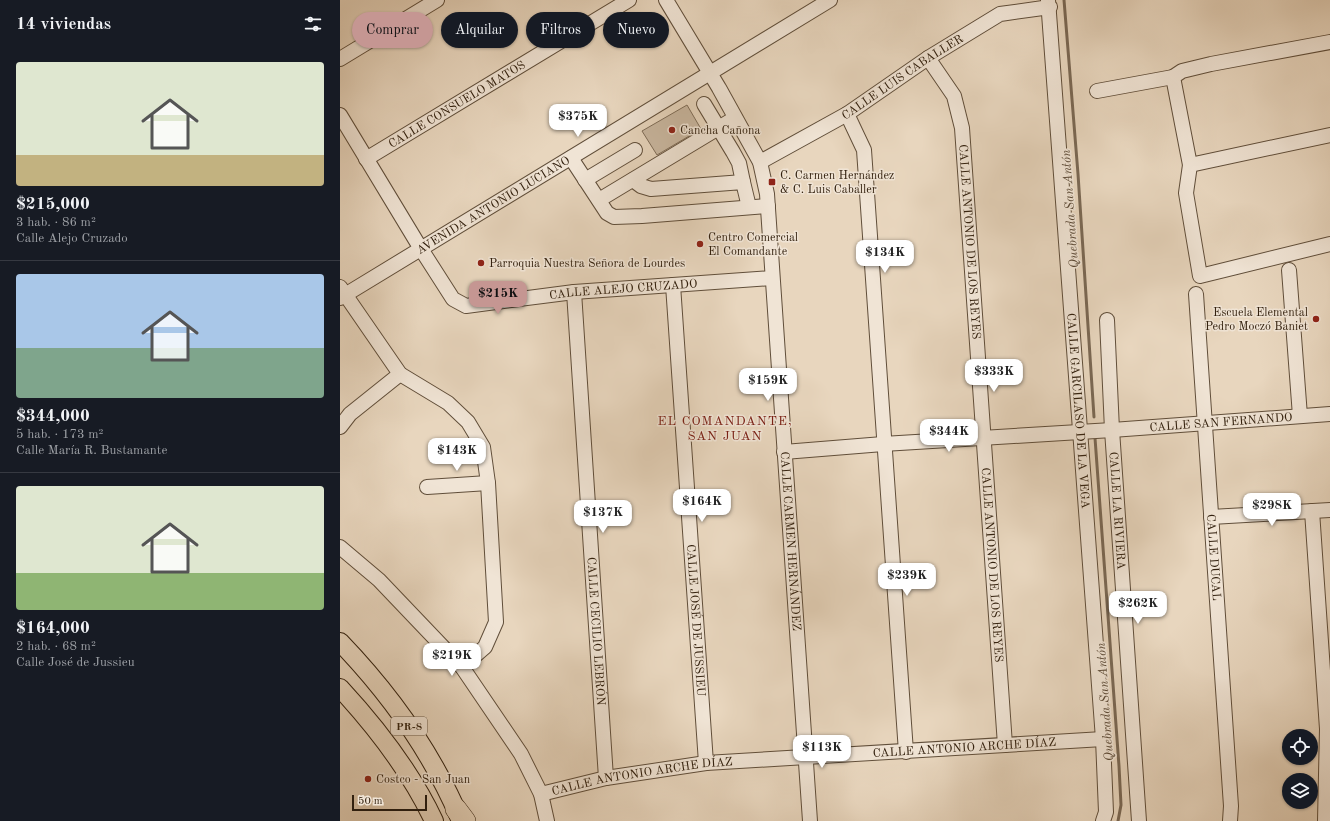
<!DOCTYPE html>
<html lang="es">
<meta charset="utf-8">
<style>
:root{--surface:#171b24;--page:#242831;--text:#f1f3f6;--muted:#9ea1a6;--line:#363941;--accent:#c59692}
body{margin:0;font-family:"Old Standard TT",serif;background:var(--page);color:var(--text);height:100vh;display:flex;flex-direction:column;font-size:15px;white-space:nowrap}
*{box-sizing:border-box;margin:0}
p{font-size:13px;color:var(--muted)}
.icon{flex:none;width:22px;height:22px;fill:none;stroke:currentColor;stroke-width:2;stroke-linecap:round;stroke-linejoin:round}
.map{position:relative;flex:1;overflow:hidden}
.panel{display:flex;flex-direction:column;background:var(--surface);width:340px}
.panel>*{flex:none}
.top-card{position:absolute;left:12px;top:12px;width:380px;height:36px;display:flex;gap:8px}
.controls{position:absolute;left:942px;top:729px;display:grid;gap:8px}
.controls a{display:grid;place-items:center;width:36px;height:36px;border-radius:50%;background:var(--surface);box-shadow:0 1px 3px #0004;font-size:20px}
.scale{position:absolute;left:12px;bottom:10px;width:75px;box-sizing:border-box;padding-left:4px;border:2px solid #32200e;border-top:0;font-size:11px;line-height:14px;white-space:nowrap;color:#32200e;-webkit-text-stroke:3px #f0e4d5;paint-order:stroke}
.price{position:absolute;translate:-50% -34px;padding:0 9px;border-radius:8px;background:#fff;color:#222;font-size:13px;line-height:26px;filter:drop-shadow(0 1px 2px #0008)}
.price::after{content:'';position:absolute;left:50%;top:24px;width:12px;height:9px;margin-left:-6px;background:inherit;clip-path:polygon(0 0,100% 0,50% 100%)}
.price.on{background:var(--accent);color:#111}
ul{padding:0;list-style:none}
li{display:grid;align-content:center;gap:8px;height:212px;padding:0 16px}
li+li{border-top:1px solid var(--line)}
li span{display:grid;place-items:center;height:124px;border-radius:4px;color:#555}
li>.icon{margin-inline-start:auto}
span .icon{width:72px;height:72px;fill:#fffc;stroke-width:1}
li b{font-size:17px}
h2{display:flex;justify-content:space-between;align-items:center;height:48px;padding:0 16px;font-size:17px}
.chip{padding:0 14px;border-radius:18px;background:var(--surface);box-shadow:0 1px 3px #0004;font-size:14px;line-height:36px}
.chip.on{background:var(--accent);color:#111}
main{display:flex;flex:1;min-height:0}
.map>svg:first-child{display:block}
.green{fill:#c9b7a0;stroke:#7e6c57}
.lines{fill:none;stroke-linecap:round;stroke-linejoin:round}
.stream{stroke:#7a6854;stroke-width:3}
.minor-casing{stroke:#604e3a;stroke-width:16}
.major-casing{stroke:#32200e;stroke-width:20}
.highway-casing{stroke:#32200e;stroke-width:22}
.minor{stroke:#f0e4d5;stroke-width:14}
.major{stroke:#e8d6be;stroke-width:18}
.highway{stroke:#e8d6be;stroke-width:21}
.poi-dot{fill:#8f2418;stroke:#f0e4d5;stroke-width:1.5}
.labels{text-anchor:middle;stroke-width:3;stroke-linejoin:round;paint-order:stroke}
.shield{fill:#f0e4d5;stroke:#6b5b4a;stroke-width:1}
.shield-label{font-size:11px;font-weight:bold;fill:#32200e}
.street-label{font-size:12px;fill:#32200e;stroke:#f0e4d5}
.poi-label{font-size:12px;fill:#32200e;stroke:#f0e4d5;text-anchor:start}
.water-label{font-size:13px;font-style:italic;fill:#5c4a37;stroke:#f0e4d5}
.neighbourhood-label{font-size:13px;letter-spacing:1px;fill:#7a1f14;stroke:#f0e4d5}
</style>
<main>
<section class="panel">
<h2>14 viviendas<svg class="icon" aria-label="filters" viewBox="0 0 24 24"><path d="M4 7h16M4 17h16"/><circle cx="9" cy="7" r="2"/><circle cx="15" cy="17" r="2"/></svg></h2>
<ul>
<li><span style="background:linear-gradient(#dfe7d0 75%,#c2b280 0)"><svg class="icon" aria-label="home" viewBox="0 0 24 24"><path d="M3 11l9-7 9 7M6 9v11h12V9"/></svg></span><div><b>$215,000</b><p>3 hab. · 86 m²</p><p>Calle Alejo Cruzado</p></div></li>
<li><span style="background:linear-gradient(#a9c7e8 60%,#7fa58c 0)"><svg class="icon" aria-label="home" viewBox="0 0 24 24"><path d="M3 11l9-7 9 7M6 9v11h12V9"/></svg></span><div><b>$344,000</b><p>5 hab. · 173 m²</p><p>Calle María R. Bustamante</p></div></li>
<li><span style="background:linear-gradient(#dfe7d0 70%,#8fb573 0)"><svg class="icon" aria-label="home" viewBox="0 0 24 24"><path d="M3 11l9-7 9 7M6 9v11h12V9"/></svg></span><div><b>$164,000</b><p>2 hab. · 68 m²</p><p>Calle José de Jussieu</p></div></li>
</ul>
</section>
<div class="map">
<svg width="990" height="821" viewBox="0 0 990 821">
<rect width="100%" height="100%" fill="#e8d6be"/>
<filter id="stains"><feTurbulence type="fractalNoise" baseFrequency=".005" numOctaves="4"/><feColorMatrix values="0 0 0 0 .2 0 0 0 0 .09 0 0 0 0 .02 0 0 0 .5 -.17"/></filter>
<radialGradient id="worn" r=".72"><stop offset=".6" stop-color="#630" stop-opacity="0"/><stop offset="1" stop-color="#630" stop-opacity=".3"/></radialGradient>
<path class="green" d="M347,105L361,129L317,155L302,131Z"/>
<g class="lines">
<path class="stream" d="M724,0L738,174L754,417
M755,438L779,766L781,805L778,821"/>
<g class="minor-casing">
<g id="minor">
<path id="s1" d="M326,0L379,88L420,162L427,194L470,821"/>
<path id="s2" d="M708,0L763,739L766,812L763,821"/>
<path d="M990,42L871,64L842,71L833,77L850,165L990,135"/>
<path id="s3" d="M588,58L614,96L622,128L665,745"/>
<path d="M0,59L97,0"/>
<path d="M757,91L833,77"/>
<path d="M364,104L393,152L399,163L403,182"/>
<path d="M507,114L524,150L566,752"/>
<path id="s4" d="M0,115L81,249L113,299L126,306L234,292L432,278"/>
<path d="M231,158L267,213L274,217L302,216L428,206"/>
<path id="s5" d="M26,159L289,0"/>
<path id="s6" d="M420,162L507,114L588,58L660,14L710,7"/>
<path d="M850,165L846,193L860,276L990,244"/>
<path d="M245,180L295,150"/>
<path d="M293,180L301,186L311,189L403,182L409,207"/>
<path d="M259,200L395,118"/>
<path d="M949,270L960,416"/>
<path id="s7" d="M333,285L366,763"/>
<path d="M0,287L60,374L108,403L128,422L143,447L148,483L156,622L145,647L122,667"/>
<path id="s8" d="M234,292L266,778"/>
<path id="s9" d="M856,294L891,806L890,821"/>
<path id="s10" d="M0,298L490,0"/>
<path id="s11" d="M767,320L772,430L799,821"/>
<path d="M0,427L10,414L60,374"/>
<path id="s12" d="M444,452L543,444L772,430L990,414"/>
<path d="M87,487L148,483"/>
<path d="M972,511L987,729L985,821"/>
<path d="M871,517L990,510"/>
<path d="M0,547L39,580L122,667L181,754L201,794L207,821"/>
<path id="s13" d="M201,794L266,778L366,763L763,739"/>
</g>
</g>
<g class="major-casing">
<path id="major" d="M0,642C50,694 93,754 121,821
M0,688C37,728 71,772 94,821"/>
</g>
<g class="highway-casing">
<path id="highway" d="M116,809L125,821"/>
</g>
<use href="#minor" class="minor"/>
<use href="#major" class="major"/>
<use href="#highway" class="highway"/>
</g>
<g class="poi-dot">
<circle cx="332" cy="130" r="4"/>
<rect x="428" y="178" width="8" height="8" rx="2"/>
<circle cx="360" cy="244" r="4"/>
<circle cx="141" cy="263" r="4"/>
<circle cx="976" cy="319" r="4"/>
<circle cx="28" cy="779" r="4"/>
</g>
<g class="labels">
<rect class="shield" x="51" y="717" width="36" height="18" rx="3"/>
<g class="shield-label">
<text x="69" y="730">PR-8</text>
</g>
<g class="street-label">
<text dy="4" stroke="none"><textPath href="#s6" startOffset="166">CALLE LUIS CABALLER</textPath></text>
<text dy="4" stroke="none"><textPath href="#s5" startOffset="106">CALLE CONSUELO MATOS</textPath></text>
<text dy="4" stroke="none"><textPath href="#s10" startOffset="179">AVENIDA ANTONIO LUCIANO</textPath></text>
<text dy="4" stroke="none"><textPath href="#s3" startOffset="193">CALLE ANTONIO DE LOS REYES</textPath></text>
<text dy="4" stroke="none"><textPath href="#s4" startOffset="389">CALLE ALEJO CRUZADO</textPath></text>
<text dy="4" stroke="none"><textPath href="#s2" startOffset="412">CALLE GARCILASO DE LA VEGA</textPath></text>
<text dy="4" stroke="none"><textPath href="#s12" startOffset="438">CALLE SAN FERNANDO</textPath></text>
<text dy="4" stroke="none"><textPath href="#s11" startOffset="191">CALLE LA RIVIERA</textPath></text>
<text dy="4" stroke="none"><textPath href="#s1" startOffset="568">CALLE CARMEN HERNÁNDEZ</textPath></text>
<text dy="4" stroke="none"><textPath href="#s9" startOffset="264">CALLE DUCAL</textPath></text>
<text dy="4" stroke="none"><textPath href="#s3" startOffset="517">CALLE ANTONIO DE LOS REYES</textPath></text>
<text dy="4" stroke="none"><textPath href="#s7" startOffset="336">CALLE JOSÉ DE JUSSIEU</textPath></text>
<text dy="4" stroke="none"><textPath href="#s8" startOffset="340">CALLE CECILIO LEBRÓN</textPath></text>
<text dy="4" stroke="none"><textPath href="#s13" startOffset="427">CALLE ANTONIO ARCHE DÍAZ</textPath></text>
<text dy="4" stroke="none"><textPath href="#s13" startOffset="103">CALLE ANTONIO ARCHE DÍAZ</textPath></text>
</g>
<g class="poi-label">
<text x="340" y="134">Cancha Cañona</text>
<text x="440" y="179">C. Carmen Hernández<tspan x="440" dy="14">&amp; C. Luis Caballer</tspan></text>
<text x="368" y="241">Centro Comercial<tspan x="368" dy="14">El Comandante</tspan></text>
<text x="149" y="267">Parroquia Nuestra Señora de Lourdes</text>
<text x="968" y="316" text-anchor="end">Escuela Elemental<tspan x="968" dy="14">Pedro Moczó Baniet</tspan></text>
<text x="36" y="783">Costco - San Juan</text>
</g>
<g class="water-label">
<text transform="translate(729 209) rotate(-94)" y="5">Quebrada San Antón</text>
<text transform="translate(764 702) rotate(-94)" y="5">Quebrada San Antón</text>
</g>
<g class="neighbourhood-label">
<text x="385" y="425">EL COMANDANTE,<tspan x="385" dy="15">SAN JUAN</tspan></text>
</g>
</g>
<rect width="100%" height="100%" filter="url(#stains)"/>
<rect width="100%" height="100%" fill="url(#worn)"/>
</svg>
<div class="controls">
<a><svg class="icon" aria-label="locate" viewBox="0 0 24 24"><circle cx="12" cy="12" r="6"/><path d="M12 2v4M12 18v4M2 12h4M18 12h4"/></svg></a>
<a><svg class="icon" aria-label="layers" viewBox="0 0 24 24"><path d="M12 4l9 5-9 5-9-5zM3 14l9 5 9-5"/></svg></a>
</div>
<div class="scale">50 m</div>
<b class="price" style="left:238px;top:138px">$375K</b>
<b class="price" style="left:545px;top:274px">$134K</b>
<b class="price on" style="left:158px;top:315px">$215K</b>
<b class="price" style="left:654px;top:393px">$333K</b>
<b class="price" style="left:428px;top:402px">$159K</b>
<b class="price" style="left:609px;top:453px">$344K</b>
<b class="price" style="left:117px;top:472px">$143K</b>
<b class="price" style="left:362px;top:523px">$164K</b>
<b class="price" style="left:932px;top:527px">$298K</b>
<b class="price" style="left:263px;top:534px">$137K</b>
<b class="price" style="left:567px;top:597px">$239K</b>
<b class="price" style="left:798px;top:625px">$262K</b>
<b class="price" style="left:112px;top:677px">$219K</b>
<b class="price" style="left:482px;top:769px">$113K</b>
<div class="top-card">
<a class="chip on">Comprar</a>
<a class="chip">Alquilar</a>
<a class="chip">Filtros</a>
<a class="chip">Nuevo</a>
</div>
</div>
</main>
